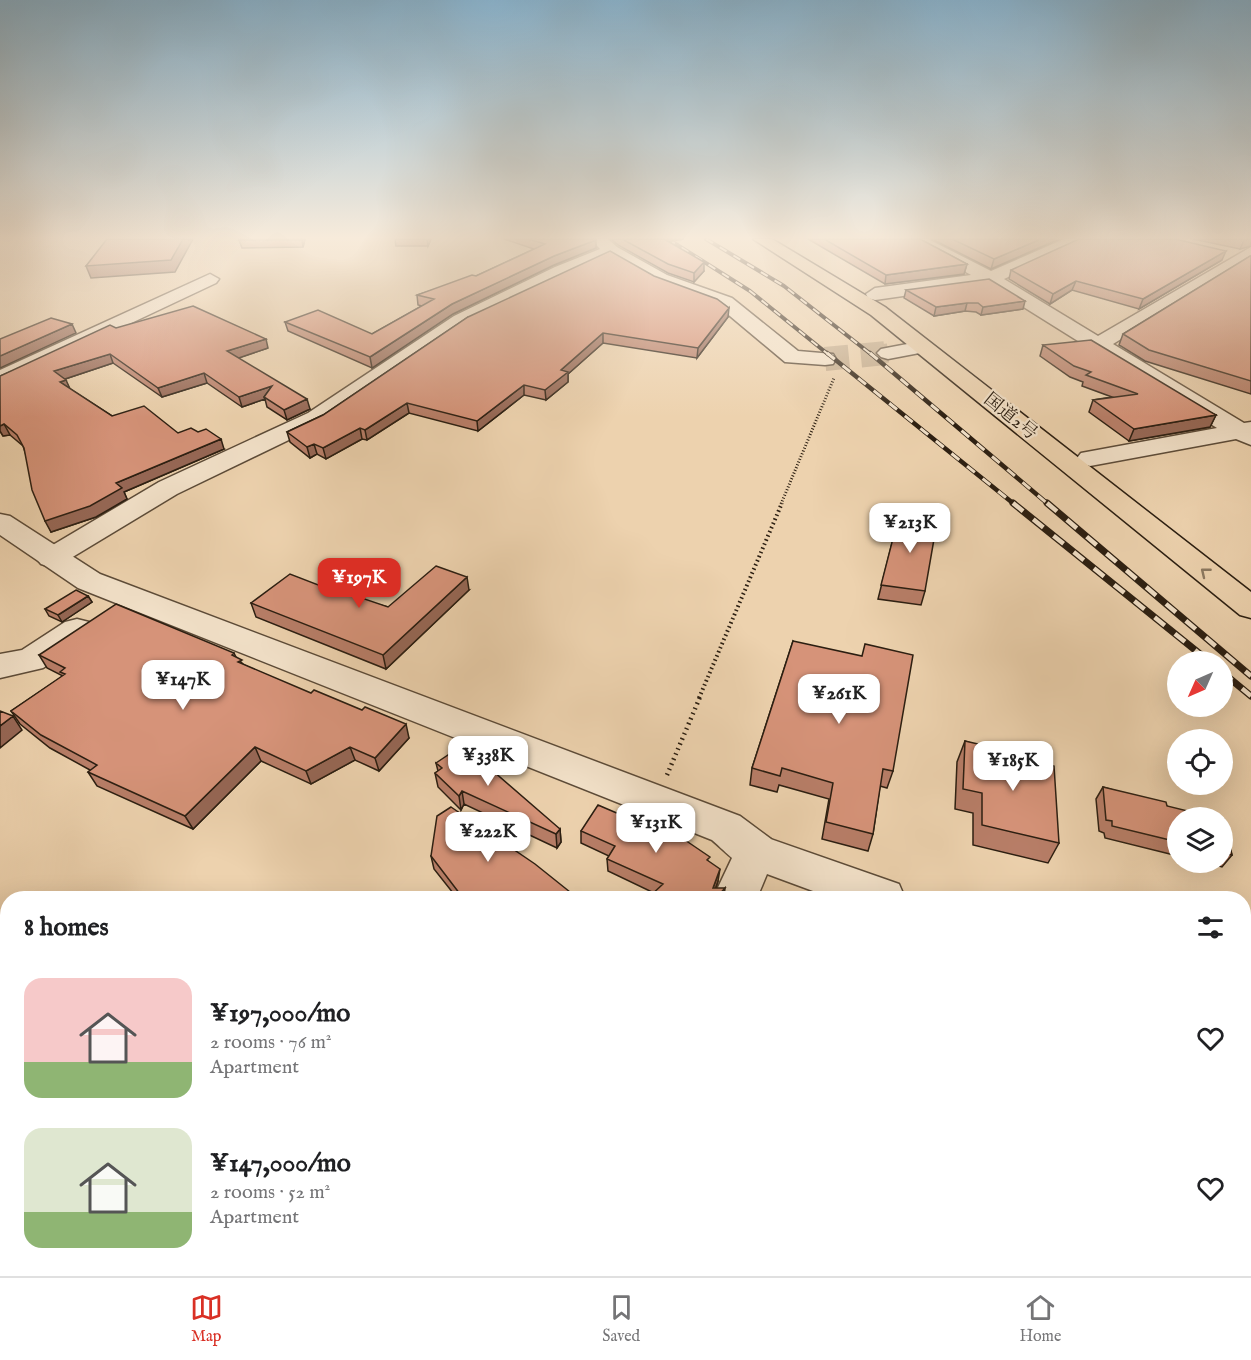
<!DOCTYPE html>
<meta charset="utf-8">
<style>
:root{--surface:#fff;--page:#f2f2f2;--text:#202124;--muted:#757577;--line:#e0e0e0;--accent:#d93025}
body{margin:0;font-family:"IM FELL English","Noto Serif JP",serif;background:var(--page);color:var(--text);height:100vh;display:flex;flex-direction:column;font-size:22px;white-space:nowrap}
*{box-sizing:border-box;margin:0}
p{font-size:20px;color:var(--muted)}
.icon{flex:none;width:33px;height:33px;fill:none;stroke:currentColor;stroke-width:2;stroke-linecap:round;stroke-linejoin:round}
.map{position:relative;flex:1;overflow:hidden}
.details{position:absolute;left:0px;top:891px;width:1251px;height:386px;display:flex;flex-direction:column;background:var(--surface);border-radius:24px 24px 0 0;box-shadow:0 6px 24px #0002}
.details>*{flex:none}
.needle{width:39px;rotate:225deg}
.tools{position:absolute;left:1167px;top:651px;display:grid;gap:12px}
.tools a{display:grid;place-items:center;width:66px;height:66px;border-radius:50%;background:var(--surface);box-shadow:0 6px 24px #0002;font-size:30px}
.price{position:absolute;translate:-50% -51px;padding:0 14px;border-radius:12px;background:#fff;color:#222;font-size:20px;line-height:39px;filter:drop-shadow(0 2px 3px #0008)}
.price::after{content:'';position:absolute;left:50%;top:36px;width:18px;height:14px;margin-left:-9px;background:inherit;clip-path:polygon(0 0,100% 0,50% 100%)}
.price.on{background:var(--accent);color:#fff}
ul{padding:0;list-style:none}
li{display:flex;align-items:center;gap:18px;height:150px;padding:0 24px}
li span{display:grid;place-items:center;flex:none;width:168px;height:120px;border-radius:18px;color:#555}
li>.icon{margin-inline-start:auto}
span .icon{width:72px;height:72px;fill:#fffc;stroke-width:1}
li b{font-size:26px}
h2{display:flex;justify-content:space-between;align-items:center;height:72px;padding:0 24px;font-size:26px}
.dock{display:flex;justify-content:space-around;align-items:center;height:84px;border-top:2px solid var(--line);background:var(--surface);font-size:16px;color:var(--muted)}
.dock a{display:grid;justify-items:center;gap:3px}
.dock .on{color:var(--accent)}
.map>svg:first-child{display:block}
.green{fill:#b8bc8a;stroke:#726d4e;stroke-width:1.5}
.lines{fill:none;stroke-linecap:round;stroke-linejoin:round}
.minor-tunnel-far1{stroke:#c6ae8f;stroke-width:19;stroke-dasharray:19 9;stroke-linecap:butt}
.minor-tunnel{stroke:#c6ae8f;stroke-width:24;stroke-dasharray:24 12;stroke-linecap:butt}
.minor-casing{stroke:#5c4b38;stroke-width:3}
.tertiary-casing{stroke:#5c4b38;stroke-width:3}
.trunk-casing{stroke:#2b1e11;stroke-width:3}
.path-far2{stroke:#2b1e11;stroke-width:3;stroke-dasharray:1 2;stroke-linecap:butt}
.path-far1{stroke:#2b1e11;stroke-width:4;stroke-dasharray:1.5 3;stroke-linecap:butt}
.path{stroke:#2b1e11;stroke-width:4.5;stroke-dasharray:1.5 4;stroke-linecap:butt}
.minor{fill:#f3e2ca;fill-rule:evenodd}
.tertiary{fill:#f3e2ca;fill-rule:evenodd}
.trunk{fill:#edd2ae;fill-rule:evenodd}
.rail-far2-casing{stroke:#2b1e11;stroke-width:4}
.rail-far1-casing{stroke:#2b1e11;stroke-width:4.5}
.rail-casing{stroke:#2b1e11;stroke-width:7}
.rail-far2{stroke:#f3e2ca;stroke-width:2;stroke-dasharray:8;stroke-linecap:butt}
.rail-far1{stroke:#f3e2ca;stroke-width:3;stroke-dasharray:10;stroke-linecap:butt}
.rail{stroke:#f3e2ca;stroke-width:4.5;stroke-dasharray:13;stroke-linecap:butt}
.wall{fill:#b87e68;stroke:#2b1e11;stroke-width:1.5}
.shaded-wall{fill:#966755;stroke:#2b1e11;stroke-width:1.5}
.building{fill:#d69379;stroke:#2b1e11;stroke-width:1.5}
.oneway{stroke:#8c7860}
.labels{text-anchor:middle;stroke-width:4.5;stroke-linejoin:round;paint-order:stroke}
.far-street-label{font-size:18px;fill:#2b1e11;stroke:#f3e2ca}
</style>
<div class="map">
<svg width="1251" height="1276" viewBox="0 0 1251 1276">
<rect width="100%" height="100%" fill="#edd2ae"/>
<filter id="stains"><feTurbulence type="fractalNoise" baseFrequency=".00333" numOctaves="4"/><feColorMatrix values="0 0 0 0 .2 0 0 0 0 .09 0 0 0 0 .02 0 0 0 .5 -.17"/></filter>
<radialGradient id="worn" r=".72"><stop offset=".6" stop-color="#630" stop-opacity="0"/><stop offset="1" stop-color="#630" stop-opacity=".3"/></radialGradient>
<path class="green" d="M196,1269H690L687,1276H190Z"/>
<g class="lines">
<path class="minor-tunnel-far1" d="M870,355L888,353"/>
<path class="minor-tunnel" d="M825,359L886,353"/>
<g class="minor-casing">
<path id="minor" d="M591,239H608L617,247L667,275L732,298L798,351L833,354L836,359L833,364L825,365L785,362L718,306L655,283L610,257L567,275L468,324L324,423L177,494L61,564L51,567L41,564L36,558L41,552L159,482L308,413L454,316L555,267L600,249Z
M908,239H928L991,271L1064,239H1085L1083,242L1004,279L1098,336L1251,247V259L1113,344L1244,423L1251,422V445L1236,439L1090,466L1081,463L1077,458L1081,453L1217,428L987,284L875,300L868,298L866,294L875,288L971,275Z
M210,274L219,279L216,283L0,385V370Z
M923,341L930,343L933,347L930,351L888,359L881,357L877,353L881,349Z
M77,619L89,622L93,630L89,638L43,668L0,678V654L22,650L65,622Z
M756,834L899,884L905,898H832L767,874L757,898H713L741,839Z
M1244,984L1251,986V1034L1244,1032Z
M736,1269H796L795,1276H735Z"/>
</g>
<g class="tertiary-casing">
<path id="tertiary" d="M0,514L10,516L100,574L740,816L771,839L777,852L771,865C743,875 732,857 712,840L78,588L0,535Z"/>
</g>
<g class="trunk-casing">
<path id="trunk" d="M753,239H772L885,307L1251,592V618L1240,615L871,315Z"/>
</g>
<path class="path-far2" d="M781,504L834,378"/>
<path class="path-far1" d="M699,698L782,503"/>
<path class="path" d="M667,775L700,697"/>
<use href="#minor" class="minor"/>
<use href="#tertiary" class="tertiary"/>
<use href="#trunk" class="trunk"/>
<g class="rail-far2-casing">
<path id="rail-far2" d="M668,239L750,291L829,355
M706,239L784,286L872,355"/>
</g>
<g class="rail-far1-casing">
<path id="rail-far1" d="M827,353L1014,504
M870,353L1048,504"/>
</g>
<g class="rail-casing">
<path id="rail" d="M1013,503L1210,662
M1047,503L1251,676
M1222,672L1251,696"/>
</g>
<use href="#rail-far2" class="rail-far2"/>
<use href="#rail-far1" class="rail-far1"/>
<use href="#rail" class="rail"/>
</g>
<path class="wall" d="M305,239L303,247L242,248L239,240Z
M395,239H431L428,246H396Z
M504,239H595L596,248L554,265L453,314L372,368L288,331L285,322L372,334L422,306L418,305L417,295L476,276L534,249Z
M611,239H684L669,241L704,271L694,282L668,273L618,245Z
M808,239H920L967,264L964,274L885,284Z
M932,239H1059L991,269Z
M1193,239H1251L1240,249Z
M1251,256V394L1145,361L1119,345L1123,334Z
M1222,260L1139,309L1072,290L1050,304L1009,279L1011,270Z
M906,290L1023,309L981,315L976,312L965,311L934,316L904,298Z
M468,317H728L697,358L603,343L568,374V382L546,400L524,395L478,431L409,413L367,440L362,439L326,459L317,454L310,458L290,442L287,432L323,415Z
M116,328L268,348L238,358L310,409L287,420L267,407L265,399L242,407L207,383L162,397L113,363L65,379L70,389L112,416L178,433L224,449L124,492L127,499L96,517L51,532L24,449L23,446L10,435L3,436L0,431V376Z
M1043,345L1216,415L1210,427L1129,441L1089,412L1093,400L1112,397L1082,386L1083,382L1070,377L1040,356Z
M899,515L925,591L921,605L878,599Z
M469,590L386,669L256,617L251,603L344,595L388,607Z
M88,596L92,602L62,622L49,616L45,609Z
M793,641L893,771L887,788L880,786L873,834L868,851L822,839L829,799L779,785L777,792L750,785L752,768Z
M234,653L236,657L244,665L409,738L379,771L355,760L311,784L261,761L193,829L97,786L88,772L90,770L50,748L20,724L11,711L63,676L47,668L39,655Z
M965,741L1004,755L1059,843L1048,863L973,845V813L955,809L957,762Z
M436,763L560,829L561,842L557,848L464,804L461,810L438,787L435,773L438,771Z
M1103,787L1167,806L1178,818V856L1105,838L1104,833L1099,831L1096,799Z
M619,814L686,837V841L709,862L718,881L716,888L654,893L608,871L607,859L609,856L581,843V831Z
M1222,819L1232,855L1222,867L1205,862H1222Z
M431,856L575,896L585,898H457L434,869Z
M1244,916L1251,918V984L1246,982L1244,985Z"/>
<path class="shaded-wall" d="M183,239H193L175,272L91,278L86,266Z
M302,239H305L303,247L302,240Z
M427,239H431L428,246Z
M658,239H684L658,243Z
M1041,239H1059L991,269L994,259Z
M1248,239H1251V246L1240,249L1244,240Z
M596,240V248L554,265L453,314L372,368L370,357L452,304L554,256Z
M1226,251L1222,260L1139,309L1143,299Z
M704,262V271L694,282V273Z
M967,264L964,274L885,284L886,275Z
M1076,281L1072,290L1050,304L1053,294Z
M1025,301L1023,309L981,315L983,307Z
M967,303L965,311L934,316L936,307Z
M729,308L728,317L697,358L698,348Z
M72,324L76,333L0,368V356Z
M603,333V343L568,374V382L546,400L545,390L561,370Z
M266,339L268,348L230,361L227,351Z
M110,354L113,363L59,381L54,371Z
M204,373L207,383L162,397L158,388Z
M66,380L70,389L60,382Z
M524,385V395L478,431L477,421Z
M272,386L264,397L265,399L242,407L239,397Z
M307,399L310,409L287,420L284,410Z
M407,403L409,413L367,440L365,430Z
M1216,415L1210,427L1129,441L1134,429Z
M4,424L10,435L3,436L0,431V426Z
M360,428L362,439L326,459L323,448Z
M221,439L224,449L124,492L127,499L96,517L51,532L45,521L116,483Z
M314,444L317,454L310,458L307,447Z
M467,577L469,590L386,669L383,655Z
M88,596L92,602L62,622L58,615Z
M13,716L22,730L0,748V726Z
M406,724L409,738L379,771L375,758Z
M255,747L261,761L193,829L185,816Z
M350,747L355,760L311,784L306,771Z
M462,791L464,804L461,810L459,796Z
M560,829L561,842L557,848L556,834Z
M720,869L718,881L712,898L713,888Z
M725,888L724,898H716Z"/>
<path class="building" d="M107,239H183L171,260L86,266Z
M240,239H302V240H239Z
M528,239H595L596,240L554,256L452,304L370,357L285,322L318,310L372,334L434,299L417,295L472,275L476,276L545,244Z
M622,239H664L704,262L694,273L668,264Z
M824,239H920L967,264L886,275Z
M952,239H1041L994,259Z
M1079,239H1175L1226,251L1143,299L1076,281L1053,294L1011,270Z
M610,251L654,276L717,299L729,308L698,348L603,333L561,370L568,372L545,390L524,385L477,421L407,403L365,430L360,428L323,448L314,444L307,447L287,432L323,415L468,317Z
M1250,256H1251V381L1149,350L1123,334Z
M989,279L1025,301L983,307L978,303H967L936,307L906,290Z
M193,306L266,339L227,351L307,399L284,410L264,397L272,386L239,397L204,373L158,388L110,354L54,371L66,380L60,382L112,416L144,406L178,433L191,428L198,432L206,429L221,439L116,483L122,488L90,506L45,521L32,490L24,448L17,435L4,424L0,426V376L110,325L116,328Z
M51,318L72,324L0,356V339Z
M1091,340L1216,415L1134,429L1093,400L1138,394L1086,375L1091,372L1074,366L1043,345Z
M899,515L937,522L925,591L881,585Z
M436,566L467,577L383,655L251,603L290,574L344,595L347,593L388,607Z
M76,590L88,596L58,615L45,609Z
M116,604L234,653L232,655L242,660L238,662L311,693L314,690L362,710L365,707L406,724L375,758L350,747L306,771L255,747L185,816L88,772L97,765L41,735L11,711L65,674L60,672L65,668L39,655Z
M793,641L862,656L865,644L913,655L893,771L883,769L873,834L826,822L833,783L782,768L780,776L752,768Z
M0,711L13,716L0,726Z
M965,741L1004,750V755L1054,766L1059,843L982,825V793L963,789Z
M463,745L560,829L556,834L462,791L459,796L435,773L442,768L436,763Z
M1103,787L1166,802L1167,806L1216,818H1178V842L1112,826V821L1106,820Z
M598,805L619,814L622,809L686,837L685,840L710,857L707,860L720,869L713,888H725L716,898H648L663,884L607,859L615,846L581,831Z
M451,807L535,864L575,896L577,893L585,898H463L431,856L437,816Z
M1222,819H1224L1232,855L1222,853Z
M1164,895L1178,898H1164Z
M1244,916L1251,918V973L1244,971Z"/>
<defs><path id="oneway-chevron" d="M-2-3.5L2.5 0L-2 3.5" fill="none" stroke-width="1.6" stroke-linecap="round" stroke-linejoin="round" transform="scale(1.5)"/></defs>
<use class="oneway" href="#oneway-chevron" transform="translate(1205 572) rotate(-141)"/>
<linearGradient id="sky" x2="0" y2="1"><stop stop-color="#89b5d1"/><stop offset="0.57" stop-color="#f7ebdb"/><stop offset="1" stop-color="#f7ebdb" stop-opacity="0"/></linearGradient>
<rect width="1251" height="417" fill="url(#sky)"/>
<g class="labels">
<g class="far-street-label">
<text transform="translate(1011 416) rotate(39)" y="6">国道2号</text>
</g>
</g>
<rect width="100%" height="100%" filter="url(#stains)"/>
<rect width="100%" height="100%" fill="url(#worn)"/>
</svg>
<div class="tools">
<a><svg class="needle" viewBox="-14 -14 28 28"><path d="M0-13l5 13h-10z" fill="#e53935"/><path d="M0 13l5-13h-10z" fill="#757577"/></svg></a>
<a><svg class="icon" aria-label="locate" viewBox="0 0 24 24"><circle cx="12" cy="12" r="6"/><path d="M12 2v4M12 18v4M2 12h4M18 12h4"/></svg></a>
<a><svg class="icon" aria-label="layers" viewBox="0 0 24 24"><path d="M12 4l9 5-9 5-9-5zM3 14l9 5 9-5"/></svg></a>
</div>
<b class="price" style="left:910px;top:554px">¥213K</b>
<b class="price on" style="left:359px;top:609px">¥197K</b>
<b class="price" style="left:183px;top:711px">¥147K</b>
<b class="price" style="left:839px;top:725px">¥261K</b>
<b class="price" style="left:488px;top:787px">¥338K</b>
<b class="price" style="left:1013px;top:792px">¥185K</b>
<b class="price" style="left:656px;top:854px">¥131K</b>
<b class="price" style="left:488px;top:863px">¥222K</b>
<section class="details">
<h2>8 homes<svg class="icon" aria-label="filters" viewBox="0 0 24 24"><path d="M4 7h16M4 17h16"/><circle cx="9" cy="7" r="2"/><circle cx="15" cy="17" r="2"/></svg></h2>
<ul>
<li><span style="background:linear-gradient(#f6c9c9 70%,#8fb573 0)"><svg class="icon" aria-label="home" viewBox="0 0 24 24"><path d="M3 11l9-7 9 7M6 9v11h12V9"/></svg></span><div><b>¥197,000/mo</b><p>2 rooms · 76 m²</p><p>Apartment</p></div><svg class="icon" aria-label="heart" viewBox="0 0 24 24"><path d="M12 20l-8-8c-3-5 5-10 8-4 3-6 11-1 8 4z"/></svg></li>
<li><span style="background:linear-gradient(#dfe7d0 70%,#8fb573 0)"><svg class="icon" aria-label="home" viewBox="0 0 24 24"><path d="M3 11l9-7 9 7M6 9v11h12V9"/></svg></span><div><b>¥147,000/mo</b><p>2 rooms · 52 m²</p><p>Apartment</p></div><svg class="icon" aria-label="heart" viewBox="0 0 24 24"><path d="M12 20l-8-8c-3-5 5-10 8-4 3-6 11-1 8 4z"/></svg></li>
</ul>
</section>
</div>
<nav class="dock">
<a class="on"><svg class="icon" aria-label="map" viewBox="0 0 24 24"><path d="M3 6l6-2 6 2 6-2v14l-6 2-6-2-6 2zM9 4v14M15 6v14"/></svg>Map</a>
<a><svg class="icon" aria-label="saved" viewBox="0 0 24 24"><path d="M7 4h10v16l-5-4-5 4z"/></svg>Saved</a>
<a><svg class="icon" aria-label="home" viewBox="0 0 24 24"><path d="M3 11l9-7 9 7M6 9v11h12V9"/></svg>Home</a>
</nav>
